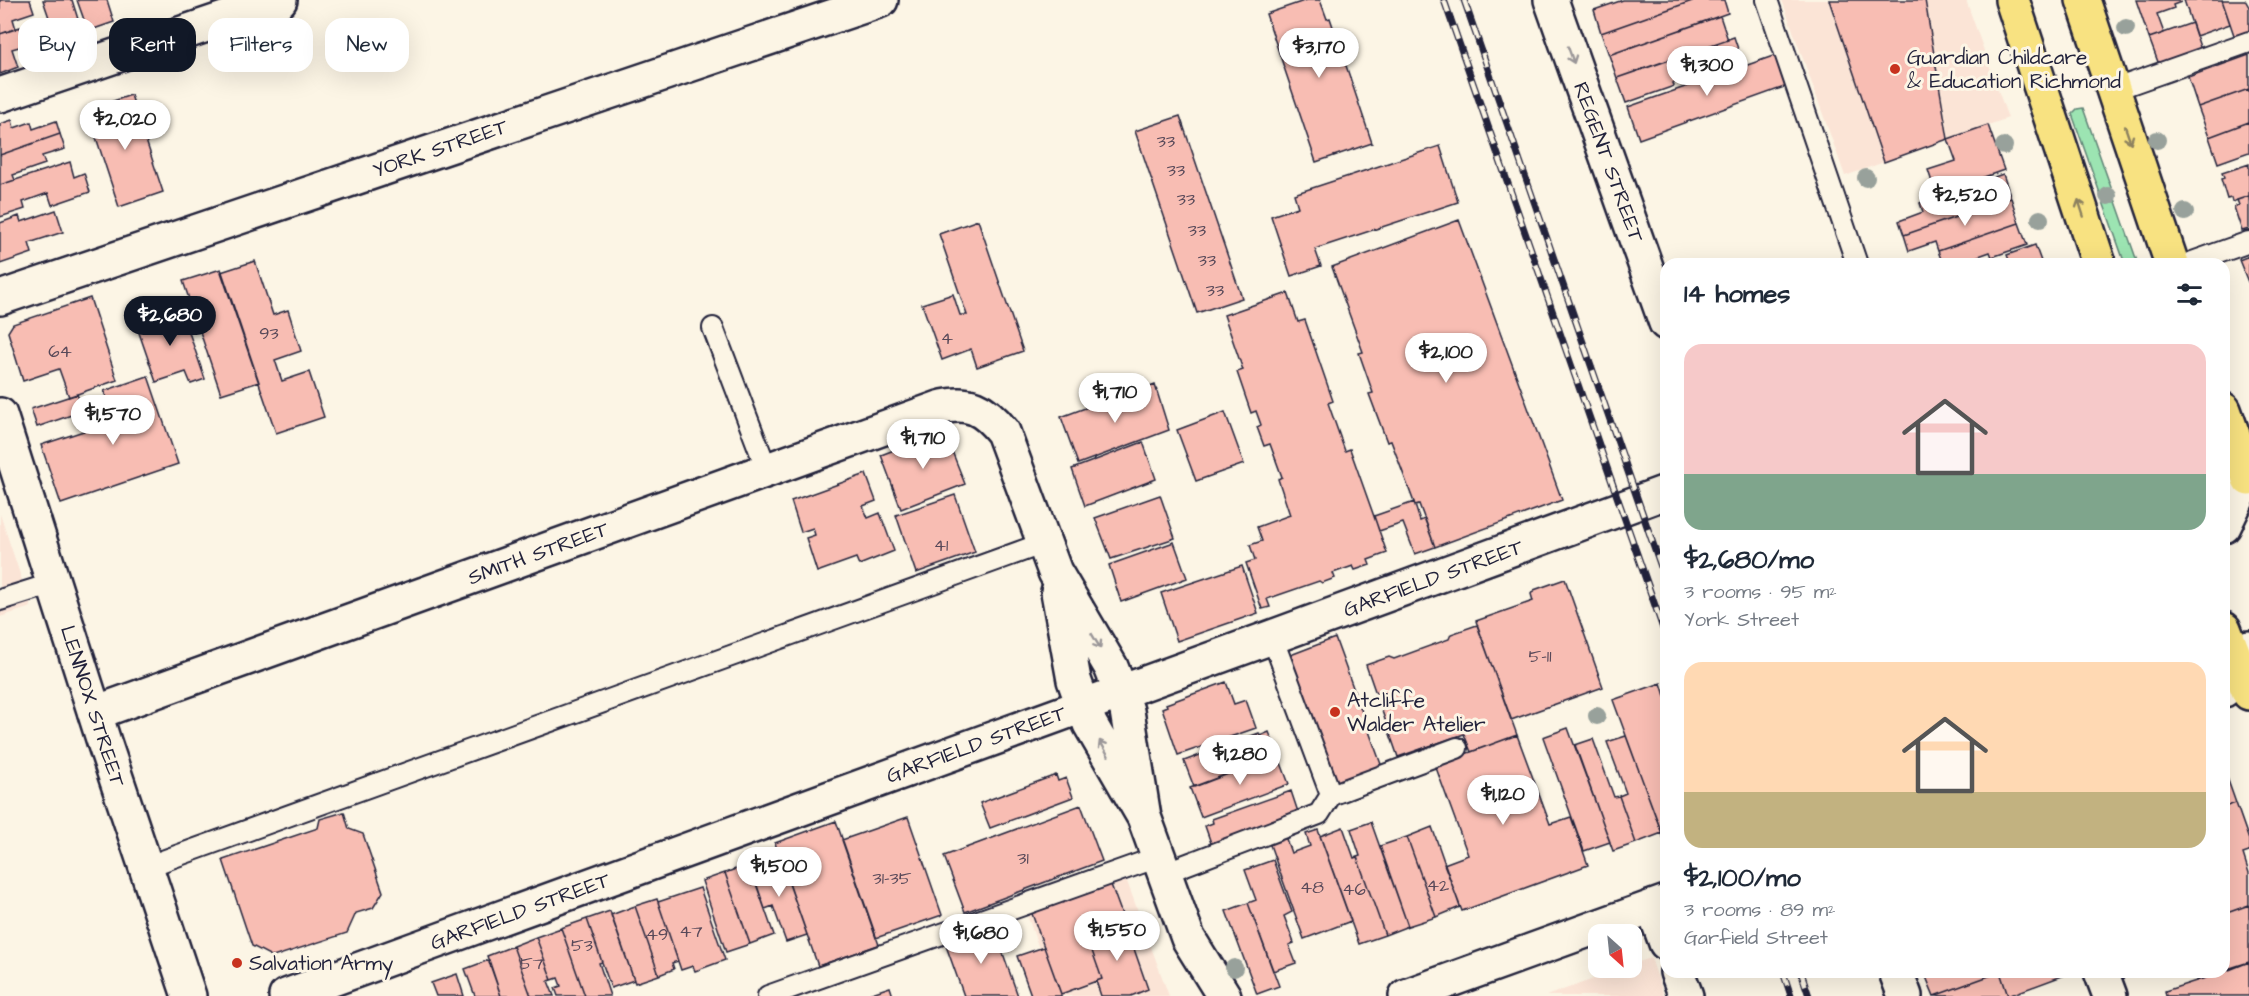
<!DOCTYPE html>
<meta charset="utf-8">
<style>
:root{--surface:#fff;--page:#f2f2f3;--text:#1f2937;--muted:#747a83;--accent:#111827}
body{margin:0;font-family:"Architects Daughter",sans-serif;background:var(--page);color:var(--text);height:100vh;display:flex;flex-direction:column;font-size:22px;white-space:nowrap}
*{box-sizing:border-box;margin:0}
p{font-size:20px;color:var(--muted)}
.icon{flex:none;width:33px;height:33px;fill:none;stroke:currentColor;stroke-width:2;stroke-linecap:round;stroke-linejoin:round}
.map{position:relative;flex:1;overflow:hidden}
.drawer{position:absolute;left:1660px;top:258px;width:570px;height:720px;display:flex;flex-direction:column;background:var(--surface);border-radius:18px;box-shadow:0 6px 24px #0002}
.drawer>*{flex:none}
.hud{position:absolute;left:18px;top:18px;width:570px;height:54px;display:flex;gap:12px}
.needle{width:39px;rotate:153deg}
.fabs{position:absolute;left:1588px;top:924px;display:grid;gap:12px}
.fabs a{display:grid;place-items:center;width:54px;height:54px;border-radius:12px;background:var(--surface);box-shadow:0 6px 24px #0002;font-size:30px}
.price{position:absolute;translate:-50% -51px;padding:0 14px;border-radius:21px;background:#fff;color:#222;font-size:20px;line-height:39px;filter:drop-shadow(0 2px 3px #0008)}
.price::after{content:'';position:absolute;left:50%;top:36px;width:18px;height:14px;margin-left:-9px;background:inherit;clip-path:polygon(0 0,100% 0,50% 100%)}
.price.on{background:var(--accent);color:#fff}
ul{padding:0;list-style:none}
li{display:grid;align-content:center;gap:12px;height:318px;padding:0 24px}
li span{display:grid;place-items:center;height:186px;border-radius:18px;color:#555}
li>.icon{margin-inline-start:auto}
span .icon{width:108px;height:108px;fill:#fffc;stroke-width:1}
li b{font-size:26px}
h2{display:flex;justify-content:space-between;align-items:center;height:72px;padding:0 24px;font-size:26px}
.tag{padding:0 21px;border-radius:18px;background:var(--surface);box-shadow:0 6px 24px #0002;font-size:21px;line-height:54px}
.tag.on{background:var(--accent);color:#fff}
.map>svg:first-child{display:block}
.built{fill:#fbe4d6}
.green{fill:#9ce4b2;stroke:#5f8376;stroke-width:1.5}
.building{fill:#f8bdb3;stroke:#22223b;stroke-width:1.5}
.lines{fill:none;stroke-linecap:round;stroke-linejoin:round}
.lane-casing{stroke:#22223b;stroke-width:24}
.street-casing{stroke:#22223b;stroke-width:38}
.secondary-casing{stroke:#22223b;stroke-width:38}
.highway-casing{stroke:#22223b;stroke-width:38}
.lane{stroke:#fcf5e5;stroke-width:20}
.street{stroke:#fcf5e5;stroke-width:33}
.secondary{stroke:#fcf5e5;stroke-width:33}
.highway{stroke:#f8e281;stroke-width:33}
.rail-casing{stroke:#22223b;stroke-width:7}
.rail{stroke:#fcf5e5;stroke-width:4.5;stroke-dasharray:14;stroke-linecap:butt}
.tree{fill:#98a19b}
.oneway{stroke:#9a9698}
.oneway2{stroke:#8d825e}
.poi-dot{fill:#c8321e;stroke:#fcf5e5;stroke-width:2}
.labels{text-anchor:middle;stroke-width:6;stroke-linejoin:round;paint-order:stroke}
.number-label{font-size:18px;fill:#584959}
.poi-label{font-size:21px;fill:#22223b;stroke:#fcf5e5;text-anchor:start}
.street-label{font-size:21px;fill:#22223b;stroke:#fcf5e5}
</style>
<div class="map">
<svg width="2249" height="996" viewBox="0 0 2249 996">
<rect width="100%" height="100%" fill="#fcf5e5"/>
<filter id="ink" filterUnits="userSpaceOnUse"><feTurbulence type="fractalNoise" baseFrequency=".0167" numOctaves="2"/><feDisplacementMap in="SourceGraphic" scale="12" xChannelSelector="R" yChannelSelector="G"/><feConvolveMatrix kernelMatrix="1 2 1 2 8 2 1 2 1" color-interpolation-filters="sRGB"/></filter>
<g filter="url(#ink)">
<path class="built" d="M1782,0H1966L2008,118L1845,176Z
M0,514L31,607L0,617Z
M1125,876L1169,996H1056L1026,912Z
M1651,958L1664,996H1546L1624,968H1632V964Z"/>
<path class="green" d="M2083,108L2138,264H2125L2072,114L2077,109Z"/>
<path class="building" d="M0,0H30L34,12L13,19L16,29L0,34Z
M43,0H72L82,32L57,41Z
M77,0H107L114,22L88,31Z
M1307,0H1320L1327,19L1330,18L1372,143L1316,162L1266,14Z
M1623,0H1692V1L1601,33L1594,10Z
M1695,0H1724L1728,13L1609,55L1601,33Z
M1829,0H1925L1948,139L1884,162Z
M2136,0H2180L2181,2L2173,5L2174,8L2157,14L2164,33L2149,38Z
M2184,0H2222L2230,24L2196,36Z
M2222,0H2245L2249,7V39L2237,44Z
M1720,16L1728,40L1617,78L1609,55Z
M2192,23L2203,56L2161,70L2149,38Z
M20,27L26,45L12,49L18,67L0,74V34Z
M1734,37L1742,61L1686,82L1682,79L1673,83L1674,86L1626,103L1617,78Z
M1776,55L1787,86L1639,139L1628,107Z
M2249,55V89L2198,107L2188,77Z
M2249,89V122L2209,137L2198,107Z
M131,95L163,192L119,207L87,110Z
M1180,116L1242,298L1197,313L1135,131Z
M12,120L14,128L31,122L33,129L56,121L60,134L0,155V124Z
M2249,122V152L2218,163L2209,137Z
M1988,125L2004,170L1936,194L1928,170L1956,161L1948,139Z
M60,134L65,149L42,156L45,164L13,175L15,180L0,185V155Z
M1440,146L1458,202L1315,249L1321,266L1291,276L1271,216L1298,207L1294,194Z
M70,162L74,177L84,173L90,192L52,205L48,193L23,202L25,209L0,217V185Z
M2249,164V196L2232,202L2231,198L2227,199L2221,179L2224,178L2222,173Z
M2003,174L2011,198L1904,235L1899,221L1923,212L1920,203Z
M2249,196V229L2242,231L2234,207L2239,205L2237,200Z
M2011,198L2019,223L1938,251L1935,242L1909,251L1904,235Z
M56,210L63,232L29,243L32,253L0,264V223L19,216L21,222Z
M978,220L1023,351L977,367L971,349L942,360L922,304L953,294L960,315H967L939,234Z
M1459,220L1562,500L1435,547L1419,504L1415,505L1391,441L1387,442L1369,394L1373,393L1359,353L1363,352L1332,267Z
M2019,223L2027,245L1992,257L1990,252L1976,257L1978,263L1975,264H1925L1941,259L1938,251Z
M2035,245L2042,264H1999L2009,260L2007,255Z
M2249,256V282H2248L2239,260Z
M255,261L273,315L288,310L301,351L275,360L282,381L309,372L324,417L276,433L221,272Z
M221,269L259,382L221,394L183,281Z
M1288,293L1298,322L1305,320L1333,401L1328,403L1345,451L1350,449L1387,553L1368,560L1370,565L1355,570L1353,566L1333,573L1335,578L1322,583L1319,581L1267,599L1270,607L1262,609L1246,563L1255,560L1250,545L1262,541L1257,527L1290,515L1278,479L1282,477L1270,444L1264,446L1257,427L1261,425L1256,411L1251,413L1237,372L1243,370L1224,315Z
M90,298L117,380L69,397L59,369L23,381L8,332L13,324Z
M181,309L205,379L191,384L186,372L156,382L136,324Z
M148,376L178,464L61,504L41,445L114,421L104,391Z
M1155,385L1169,430L1078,464L1061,417L1112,398L1114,400Z
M77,394L83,411L37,427L31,409Z
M1225,412L1244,464L1196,481L1177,430Z
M944,431L965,484L901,509L881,455Z
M1143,442L1156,479L1085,506L1072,469Z
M866,474L876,501L863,506L868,518L880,513L894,551L859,565L856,558L817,572L806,538L815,535L813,528L801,532L791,501Z
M955,495L975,552L916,573L896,515Z
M1160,495L1175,538L1111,559L1095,518Z
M1414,502L1420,521L1425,519L1435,547L1415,554L1403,523L1379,531L1374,516Z
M1174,542L1187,578L1121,602L1109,565Z
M1242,566L1258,613L1177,641L1161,593Z
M1565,579L1603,687L1511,720L1476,621L1533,601L1531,594L1534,590Z
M1477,625L1517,735L1471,752L1464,734L1398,757L1366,665L1389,657L1394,659L1449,639L1451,634Z
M1335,638L1382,767L1335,784L1288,656Z
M1226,682L1234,704L1246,700L1256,728L1178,755L1162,708L1167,706L1166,704Z
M1661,683L1666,699V841L1665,842L1613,700Z
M1568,728L1610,842L1584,851L1543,737Z
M1269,732L1278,755L1194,787L1184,761L1259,733L1260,736Z
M1517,735L1550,824L1571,817L1588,865L1462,911L1444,864L1468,855L1435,765Z
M1626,736L1662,833L1636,843L1619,796L1626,793L1607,742Z
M1593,739L1614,797L1619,796L1636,843L1613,851L1575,745Z
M1278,755L1289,784L1201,817L1190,788Z
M2224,769L2236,803L2224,807Z
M1056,775L1058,781L1066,778L1073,797L990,828L980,803Z
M1291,791L1299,815L1212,846L1205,826L1213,823L1212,819Z
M2236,803L2249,840V852L2243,854L2249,873V905L2224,914V807Z
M1081,805L1102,861L965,912L944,856Z
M344,812L349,829L363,834L383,892L373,908L356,913L347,933L273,957L252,946L223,860L318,828L320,819Z
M908,817L942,915L876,938L842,840Z
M836,821L879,945L818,966L775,843Z
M1371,822L1408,926L1385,935L1357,857L1360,856L1351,829Z
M1343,827L1354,858L1357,857L1385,935L1359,944L1320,836Z
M1432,827L1460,907L1436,917L1407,837Z
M1318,830L1351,921L1304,939L1269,842L1285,836L1291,853L1310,846L1306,834Z
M1407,837L1436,917L1408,926L1380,846Z
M780,858L807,935L786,942L773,906L765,909L751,868Z
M1273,860L1292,912L1284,916L1294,943L1289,945L1296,963L1273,971L1248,903L1256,900L1245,870Z
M749,864L774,935L750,944L725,873Z
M725,873L750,944L726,952L702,881Z
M1110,882L1124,920L1086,934L1102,979L1061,994L1031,911Z
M700,888L725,960L695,971L693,966L681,970L658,902Z
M657,899L678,961L672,963L674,969L659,975L635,906Z
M1248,903L1279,986L1257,994L1226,911Z
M2249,905V962L2224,970V914Z
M635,906L659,975L635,983L611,915Z
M610,911L634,980L611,988L587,919Z
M587,919L602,962L599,963L610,996H585L561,928Z
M1124,920L1148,989L1131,996H1101L1096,981L1102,979L1086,934Z
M993,925L1018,996H964L945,943Z
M561,928L585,996H558L555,988L561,986L558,978L552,980L536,937Z
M536,937L552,980L548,981L554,996H531L513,946Z
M513,946L531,996H501L487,956Z
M1044,947L1061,994V996H1027L1031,995L1017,956Z
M489,960L501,996H475L465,969Z
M2249,962V996H2166L2165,991L2224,972Z
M1924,972H2000L1934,996Z
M2000,972L2008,996H1934Z
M2000,972H2073L2008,996Z
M2195,972H2220L2198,980Z
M457,974L464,996H436L431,983Z
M890,987L893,996H863Z"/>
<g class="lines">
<g class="lane-casing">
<path id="lane" d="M1767,0L1857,264
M2113,90L2249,42
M2187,264L2249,242
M713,328L767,470
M0,600L54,583
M1272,637L1331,795
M146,867L1044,543
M1164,873L1319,814L1331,795L1457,748
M768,996L1158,857"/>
</g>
<g class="street-casing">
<path id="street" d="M1551,0L1666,323
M0,95L280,0
M0,298L881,0
M1058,592L1074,680L1090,724L1144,817L1188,938L1224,996
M95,713L939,408C968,400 984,408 1003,432L1055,572L1111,667L1121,692L1127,711L1144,817
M1653,907L1666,943
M1677,972L1686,996
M1896,972L1905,996
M2101,972L2110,996
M286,996L1272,637L1666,492"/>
</g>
<g class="secondary-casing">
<path id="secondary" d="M0,415L104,742L189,996
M2224,526L2239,495L2249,483
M2224,690L2249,648
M1406,996L1666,902"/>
</g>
<g class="highway-casing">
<path id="highway" d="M2012,0L2099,264
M2083,0L2172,264
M2224,410L2249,479
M2224,629L2249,693"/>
</g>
<use href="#lane" class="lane"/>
<use href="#street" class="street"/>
<use href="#secondary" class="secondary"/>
<use href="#highway" class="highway"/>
<g class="rail-casing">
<path id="rail" d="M1444,0L1666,637
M1464,0L1666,581
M1783,972L1791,996
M1801,972L1809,996"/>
</g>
<use href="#rail" class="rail"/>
</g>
<g class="tree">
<circle cx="2126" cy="28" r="9"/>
<circle cx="2157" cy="140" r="9"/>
<circle cx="2004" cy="146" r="9"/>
<circle cx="1866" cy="178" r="9"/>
<circle cx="2108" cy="196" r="9"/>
<circle cx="2185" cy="212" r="9"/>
<circle cx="2040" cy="219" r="9"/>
<circle cx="1597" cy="716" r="9"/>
<circle cx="1234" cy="968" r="9"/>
</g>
<defs><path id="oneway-shaft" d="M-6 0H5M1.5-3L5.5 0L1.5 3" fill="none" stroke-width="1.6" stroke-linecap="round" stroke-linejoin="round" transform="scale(1.5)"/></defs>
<g class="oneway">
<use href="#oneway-shaft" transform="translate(1571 55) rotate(70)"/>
<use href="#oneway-shaft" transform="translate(1096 641) rotate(59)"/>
<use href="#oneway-shaft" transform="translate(1104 748) rotate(-120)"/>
</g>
<g class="oneway2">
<use href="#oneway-shaft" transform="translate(2128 135) rotate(71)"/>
<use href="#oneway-shaft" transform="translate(2081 208) rotate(-108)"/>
</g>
</g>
<g class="poi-dot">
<circle cx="1895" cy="69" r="6"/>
<circle cx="1335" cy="712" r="6"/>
<circle cx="237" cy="963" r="6"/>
</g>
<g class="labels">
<g class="number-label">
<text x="1166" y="147">33</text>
<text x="1176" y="176">33</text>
<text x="1186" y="205">33</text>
<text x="1197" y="236">33</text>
<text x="1207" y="266">33</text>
<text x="1215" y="296">33</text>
<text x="269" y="339">93</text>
<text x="947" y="344">4</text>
<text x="60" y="357">64</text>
<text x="941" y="551">41</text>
<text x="1540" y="662">5-11</text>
<text x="1023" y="864">31</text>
<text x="892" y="884">31-35</text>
<text x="1438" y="891">42</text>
<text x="1312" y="893">48</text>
<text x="1354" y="895">46</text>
<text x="691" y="937">47</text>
<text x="657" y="940">49</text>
<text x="582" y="951">53</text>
<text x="532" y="969">57</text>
</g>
<g class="poi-label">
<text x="1907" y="64">Guardian Childcare<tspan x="1907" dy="24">&amp; Education Richmond</tspan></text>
<text x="1347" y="707">Atcliffe<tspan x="1347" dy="24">Walder Atelier</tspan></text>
<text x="249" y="970">Salvation Army</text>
</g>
<g class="street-label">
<text transform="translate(440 148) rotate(-19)" y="7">YORK STREET</text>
<text transform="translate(1609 162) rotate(70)" y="7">REGENT STREET</text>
<text transform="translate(538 553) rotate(-20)" y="7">SMITH STREET</text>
<text transform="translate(1433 578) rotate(-20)" y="7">GARFIELD STREET</text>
<text transform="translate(93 706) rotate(72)" y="7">LENNOX STREET</text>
<text transform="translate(976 744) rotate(-20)" y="7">GARFIELD STREET</text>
<text transform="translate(520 911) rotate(-20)" y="7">GARFIELD STREET</text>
</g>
</g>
</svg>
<div class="fabs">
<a><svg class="needle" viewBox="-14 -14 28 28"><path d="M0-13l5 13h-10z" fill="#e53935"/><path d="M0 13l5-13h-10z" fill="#747a83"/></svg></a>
</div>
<b class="price" style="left:1319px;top:79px">$3,170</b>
<b class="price" style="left:1707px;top:97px">$1,300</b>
<b class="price" style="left:125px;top:151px">$2,020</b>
<b class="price" style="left:1965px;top:227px">$2,520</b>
<b class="price on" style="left:170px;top:347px">$2,680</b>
<b class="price" style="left:1446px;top:384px">$2,100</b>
<b class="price" style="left:1115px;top:424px">$1,710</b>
<b class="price" style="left:113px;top:446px">$1,570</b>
<b class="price" style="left:923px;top:470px">$1,710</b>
<b class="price" style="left:1240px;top:786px">$1,280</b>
<b class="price" style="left:1503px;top:826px">$1,120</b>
<b class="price" style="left:779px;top:898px">$1,500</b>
<b class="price" style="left:1117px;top:962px">$1,550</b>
<b class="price" style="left:981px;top:965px">$1,680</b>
<div class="hud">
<a class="tag">Buy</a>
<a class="tag on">Rent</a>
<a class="tag">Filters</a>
<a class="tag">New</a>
</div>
<section class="drawer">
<h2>14 homes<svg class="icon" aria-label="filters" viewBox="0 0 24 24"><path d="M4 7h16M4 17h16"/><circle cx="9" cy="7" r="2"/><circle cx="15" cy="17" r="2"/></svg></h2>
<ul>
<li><span style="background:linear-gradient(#f6c9c9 70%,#7fa58c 0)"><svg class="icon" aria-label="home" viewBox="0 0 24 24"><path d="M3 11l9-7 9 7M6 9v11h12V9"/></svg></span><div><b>$2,680/mo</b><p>3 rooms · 95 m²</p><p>York Street</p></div></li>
<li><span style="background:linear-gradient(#ffd9b3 70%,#c2b280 0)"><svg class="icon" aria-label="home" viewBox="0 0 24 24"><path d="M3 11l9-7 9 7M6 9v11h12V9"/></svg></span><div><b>$2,100/mo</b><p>3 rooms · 89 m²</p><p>Garfield Street</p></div></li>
</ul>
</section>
</div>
